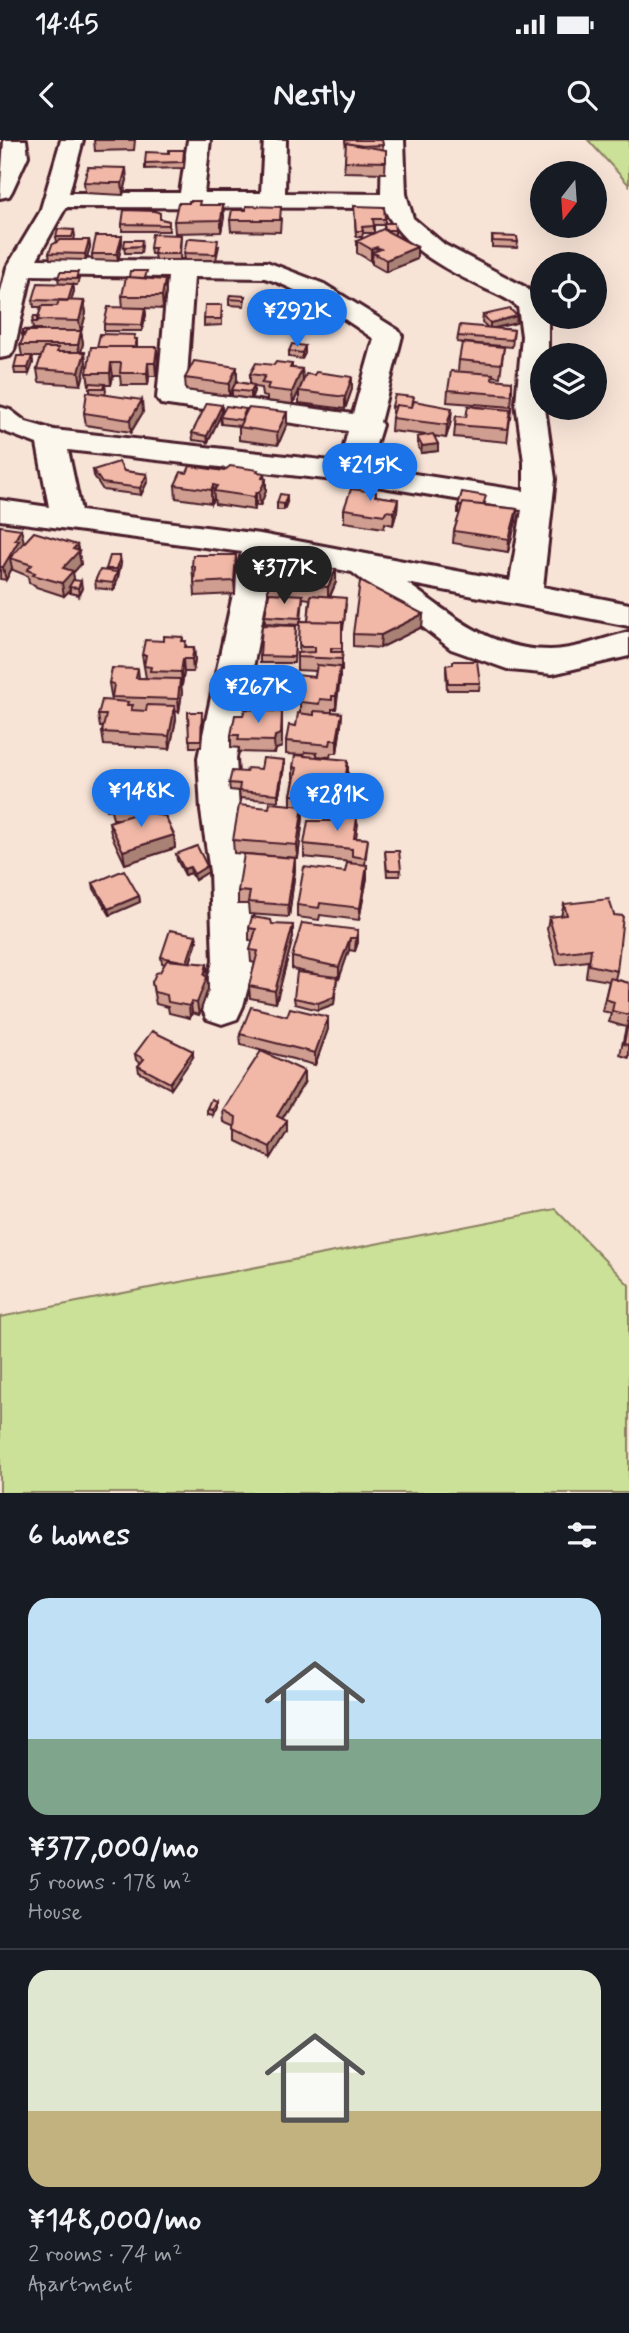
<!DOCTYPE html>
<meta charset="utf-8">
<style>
:root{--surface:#171b24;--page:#20242c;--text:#f1f3f6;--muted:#9ea1a6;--line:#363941;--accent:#1a73e8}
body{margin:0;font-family:Mynerve,sans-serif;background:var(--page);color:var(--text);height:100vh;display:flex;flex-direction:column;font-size:26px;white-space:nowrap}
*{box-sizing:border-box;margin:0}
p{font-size:23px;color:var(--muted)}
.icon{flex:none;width:38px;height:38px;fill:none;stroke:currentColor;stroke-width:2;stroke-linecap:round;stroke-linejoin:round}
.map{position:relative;height:1353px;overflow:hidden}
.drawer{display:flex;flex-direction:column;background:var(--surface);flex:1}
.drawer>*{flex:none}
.needle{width:46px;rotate:197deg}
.tools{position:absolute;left:530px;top:21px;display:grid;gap:14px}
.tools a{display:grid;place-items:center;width:77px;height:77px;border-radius:50%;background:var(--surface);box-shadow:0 7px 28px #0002;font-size:35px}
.price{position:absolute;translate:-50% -60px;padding:0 16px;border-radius:24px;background:var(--accent);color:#fff;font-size:23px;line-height:46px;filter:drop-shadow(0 2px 4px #0008)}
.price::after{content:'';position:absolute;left:50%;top:42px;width:21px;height:16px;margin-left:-10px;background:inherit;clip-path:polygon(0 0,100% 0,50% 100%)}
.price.selected{background:#222;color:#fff}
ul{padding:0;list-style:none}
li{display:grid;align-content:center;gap:14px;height:371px;padding:0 28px}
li+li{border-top:2px solid var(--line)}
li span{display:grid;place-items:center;height:217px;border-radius:21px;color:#555}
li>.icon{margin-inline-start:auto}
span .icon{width:126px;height:126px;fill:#fffc;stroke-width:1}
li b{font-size:30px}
h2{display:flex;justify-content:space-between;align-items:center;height:84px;padding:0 28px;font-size:30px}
.status{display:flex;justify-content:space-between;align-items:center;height:49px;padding:0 35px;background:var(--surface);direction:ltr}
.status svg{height:19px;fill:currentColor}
header{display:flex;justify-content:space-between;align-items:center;height:91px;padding:0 28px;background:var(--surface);font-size:32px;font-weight:700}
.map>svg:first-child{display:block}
.green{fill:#cbe197;stroke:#8a8061;stroke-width:2}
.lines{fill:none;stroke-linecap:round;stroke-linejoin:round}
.minor-casing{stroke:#4a1f2b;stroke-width:6}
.minor{fill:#fbf7ec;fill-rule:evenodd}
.wall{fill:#cf9e90;stroke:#4a1f2b;stroke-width:2;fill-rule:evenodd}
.shaded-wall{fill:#a98175;stroke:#4a1f2b;stroke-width:2}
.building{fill:#f1b8a7;stroke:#4a1f2b;stroke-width:2}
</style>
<div class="status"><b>14:45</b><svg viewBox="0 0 49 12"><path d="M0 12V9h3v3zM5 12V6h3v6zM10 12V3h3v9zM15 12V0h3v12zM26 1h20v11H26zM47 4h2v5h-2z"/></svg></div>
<header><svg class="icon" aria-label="back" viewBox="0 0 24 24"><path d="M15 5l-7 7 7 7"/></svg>Nestly<svg class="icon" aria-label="search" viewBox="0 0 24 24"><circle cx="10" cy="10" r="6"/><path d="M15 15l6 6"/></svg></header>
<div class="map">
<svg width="629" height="1353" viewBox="0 0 629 1353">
<rect width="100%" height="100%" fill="#f8e4d7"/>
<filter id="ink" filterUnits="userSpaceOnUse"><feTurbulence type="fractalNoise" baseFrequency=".0143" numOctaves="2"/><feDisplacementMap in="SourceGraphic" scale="14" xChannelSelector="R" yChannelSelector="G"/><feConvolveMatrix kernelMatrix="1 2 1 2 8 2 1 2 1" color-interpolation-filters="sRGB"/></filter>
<g filter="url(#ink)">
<path class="green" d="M588,0H629V45Z
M555,1069L629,1145V1353H0V1177Z"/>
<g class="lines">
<g class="minor-casing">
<path id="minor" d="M4,0H26L28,16L12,51L9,56L0,58Z
M61,0H83L69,53H180L188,0H210L204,53H261L264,0H286L285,53L381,54L382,0H404L406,54L413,78L445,105L525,147L542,163V177H548V215H542V268H545L555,339L543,447L629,464V486L407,443C453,476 490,510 550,510C575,510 604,498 629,492V516L552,534L510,530L451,509L352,432L274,417L236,618L239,671L250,732L255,821L243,866L237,879L222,884L207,879L201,866L213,821L210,732L201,671L198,618L242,412L0,380V360L49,367L37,304L0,290V267L10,270L26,282L54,290L340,322L348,291L161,264L157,258L168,137L31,135L14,210L10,216L0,218V155L7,127L40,72ZM66,67L384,68C402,107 443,128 480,146C493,153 507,157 518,167L522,196L516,263L524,322V351L369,327L382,285L380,282L402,196L398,190L324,144L267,122L37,119ZM194,137L265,138C305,151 339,175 374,199L353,274L186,251ZM68,310L352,342L522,370L510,441L260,394L81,371Z"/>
</g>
<use href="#minor" class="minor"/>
</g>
<path class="wall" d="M94,0H135L134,10L95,11Z
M345,0H382L383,10H386L385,33L344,32L346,9Z
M169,13L185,16L184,28L145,29V23Z
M127,40L123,55L85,53L84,42Z
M200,65H223L224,77L221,92L175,93L174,81Z
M354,66L385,79V83L395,90V95L417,107V119L386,132L372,124V120L371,121L357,113V101L384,90V85H374V93H363L362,97H356Z
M161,79L169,81V91H122V84Z
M281,79L280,92L231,91L230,80Z
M74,90L75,96L74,100H89L90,107L86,120L50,119L49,113L57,102L56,97Z
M181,95L180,120H155L154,114H151L150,108Z
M122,96V103L118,121L92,120V114Z
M492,96L518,102L517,108L492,107Z
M142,106L141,113H125L124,107Z
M219,106L216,120H185L184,113Z
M58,138L79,139L77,145H73L74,151L71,161H84L86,173L81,192L83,203L81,212H85L86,225L81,245L39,242L37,229L41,217H32L33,223L29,234H15L14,228L22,216L20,205L23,199L22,194L39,189H33L32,182L39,176L41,167H34L33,160L59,144Z
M147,138L166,152L163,169L145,168L146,175L142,191H104V184L123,168L122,156Z
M245,156L244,166L229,165V159Z
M222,165V185L204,186V179Z
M483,175L516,183L494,188L514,190L512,207L457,202L458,196L488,188L482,182Z
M136,199H137V207H157L158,219L156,236H149L148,245H121L120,236H113L111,245H105L106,251L105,254L143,272L131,292L86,285L84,273L90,252V245H89L87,233L97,207Z
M305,206V213L302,219L289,217V211Z
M504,207L500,237L492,236V239L512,255L511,267H512L511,279H510L507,302L454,297L456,276L466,277L474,267V264L447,262L448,250L458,231L459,220Z
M292,224V228L302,229L303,242L293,264L267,261V257L262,256L261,248L254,247V251L251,259L232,256V251L229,256L186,250L185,238L237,240L236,242L250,244V234L274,225Z
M314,235L352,237V249L345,269L299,263V251Z
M414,261L451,281L446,298L434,296L438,311L421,313L417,303V297L427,295L391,291L392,278L393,273H392V266Z
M222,265V272L208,302L193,300L192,293Z
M287,272V284L278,305L239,300V286L221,284L220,277L246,273Z
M93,330L124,331L147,334L148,340L141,355L103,350L94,336Z
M224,331L266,339V351L260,366L256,365L254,370L215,364L214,358L211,363L176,358L175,345L187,333Z
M376,352V356L398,359L397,371L393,385L385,383L384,388L344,382V369Z
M287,362L284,370H277V363Z
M485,363L484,365L517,369L516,381L508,412L453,403L454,391L460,373H458V366Z
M0,386L24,402L22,405H77L81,424L73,433L74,440L82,448L79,455L70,453V450L64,456L36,447L35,445L29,443L28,436L13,430L12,428L6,440L0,439Z
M236,415L235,454L195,456L194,438H193L192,426Z
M121,423L118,438L114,450L96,448L95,441L107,430L106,429Z
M316,428L336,442L330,457L346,464L343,490H342V531H340L336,569H332V572L342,573L341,586L337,613H331L330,617L317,616V617L348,633L347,642L355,656L353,671L358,684L356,698L368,699L365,725H367V738L359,780L320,775L319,780L297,777V765L345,732L351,724V722L304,717V704L334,681L335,673L303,669V678L298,718L234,713L233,700L269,668L291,665V655L294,640H293V627L304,615L286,614V601L296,586L300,573V563L294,562L293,549L315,537L316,531L297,530V513H299L300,485L265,483V476L268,455V443ZM303,458L310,459L308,481H301Z
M423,474L422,487L380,508L353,506V494Z
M296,486L294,523H260V516Z
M183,497V501L187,507H194L195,520L193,532H184L182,545H181L182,552L179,572L175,571L176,579L170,609L104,605L102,592L103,587H100L98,575L112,561L109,543L138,529L139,538H146L142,515L164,501Z
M453,524L480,543L479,550H447L446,531V525Z
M291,538L285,567L247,564V557Z
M188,572L203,579L201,607H190Z
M282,584V607L276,609L275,613L239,612V608L231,607V595Z
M284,627L278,661L240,658L239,651L230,650L229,643L246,632L261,629Z
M164,651L162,676L174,695L175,708L125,724L111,694L109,682L119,679H113L111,670H107L106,665L101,664L99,652Z
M385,711L401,730L400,736H387Z
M176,714L207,726L208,732L195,740L191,733L185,735L177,720Z
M295,718V730L289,777L249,774L248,764H238V751Z
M93,743L139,756L140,762L110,775L94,749Z
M564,764L617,831L615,839L629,843V918L620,915L626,887L609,882L611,873L602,871L609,841L586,837L588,821L557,825L547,789L549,777L561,776Z
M249,788L293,797L276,863L250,858L249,846L255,823L251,822L250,810L253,801L249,800Z
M358,790V802L355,811L349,810L339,839L337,838L334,864L318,870L295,864L294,858L320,835L292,829V817Z
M196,795L197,801L190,823L207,824L208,849L199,875L192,873L190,878L169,873L168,867L156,864L154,854L152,842L160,832L165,824L162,823L161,817Z
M287,876L328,877V889L315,925L241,905L240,894Z
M135,914L193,917L171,949L139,932L138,926L141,923L136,920Z
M304,943L282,979L287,992L271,1018L236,1001V987L224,982L223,970Z
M216,961V967L213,975L207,974V968Z"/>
<path class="shaded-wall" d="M126,28L127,40L123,55L122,43Z
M223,65L224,77L221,92V80Z
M122,96V103L118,121L117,114Z
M89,100L90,107L86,120L85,114Z
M377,107L376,115L373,112L372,120L371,121V109Z
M417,107V119L386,132V120Z
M165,140L166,152L163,169L162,156Z
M73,144L74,151L69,167L68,161Z
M84,161L86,173L81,192L83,203L80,217L78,205L81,192L79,181Z
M145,168L146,175L142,191V185Z
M517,176L516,183L490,189V183Z
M305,206V213L302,219V213Z
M157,207L158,219L156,236L155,223Z
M85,212L86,225L81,245L79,232Z
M32,216L33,223L29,234L28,228Z
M111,223L113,236L111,245L110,233Z
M148,223L149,236L148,245L147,233Z
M237,227V240L229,256V244Z
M302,229L303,242L293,264L292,252Z
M352,237V249L345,269V257Z
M254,245V251L251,259V252Z
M142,260L143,272L131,292L130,280Z
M222,265V272L208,302L207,296Z
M452,268L451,281L446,298L447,285Z
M287,272V284L278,305L277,293Z
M438,304V311L421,313L422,306Z
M264,333L266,351L260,366L259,353L262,338Z
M147,334L148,340L141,355L140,348Z
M213,345L214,358L211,363V350Z
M256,353V365L254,370V357Z
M287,355V362L284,370V364Z
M398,359L397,371L393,385L394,372Z
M517,369L516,381L508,412L509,399Z
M21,389L24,402L20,408L10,418L12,428L6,440L3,427L15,400Z
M77,405L81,424L73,433L75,444L69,447L70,450L64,456L62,443L63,428L73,409Z
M236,415V428L235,454L234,441Z
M120,416L121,423L118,436L117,429Z
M336,429V442L328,460V447Z
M117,432L118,438L114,450L113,443Z
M81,441L82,448L79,455L78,448Z
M423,474L422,487L380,508L381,495Z
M194,507L195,520L193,532L192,519Z
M183,519L184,532L182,545L181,532Z
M340,527V540L336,569V556Z
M290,531L291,538L285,567V560Z
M180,539L182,552L179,572L178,559Z
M175,566L176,579L170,609L169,596Z
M282,572V607L276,609L275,613L274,601Z
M342,573L341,586L337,613V600Z
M284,620V627L278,661V654Z
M348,620V633L345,654V642Z
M162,638L164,651L162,679L161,666Z
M356,643L355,656L352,675L353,662Z
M303,666V678L298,718L297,705Z
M174,695L175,708L125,724L123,711Z
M295,718V730L289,777L288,765Z
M367,725V738L359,780L360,768Z
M207,726L208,732L195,740L194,734Z
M190,727L191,733L185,735L184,729Z
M139,756L140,762L110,775L108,769Z
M293,785V797L276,863L275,851Z
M358,790V802L355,811L356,798Z
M196,795L197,801L188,828L187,822Z
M350,798L349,810L339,839V827Z
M207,824L208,849L199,875L197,863Z
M337,837L334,864L318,870V863Z
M191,862L192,873L190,878L189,866Z
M328,877V889L315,925V913Z
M193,911V917L171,949L170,943Z
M304,931V943L277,987V976Z
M216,961V967L213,975L212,969Z
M287,981V992L271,1018L270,1007Z"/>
<path class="building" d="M345,0H382L383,5L361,6L346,3V5Z
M346,3L386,10V22L345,21Z
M169,10H184L183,22L145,23L146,12L169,13Z
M88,27L126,28L122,43H109L84,42Z
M189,61H200L199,65H223L221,80L174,81L178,63H189Z
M246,66L281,67L280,80H230L232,70H246Z
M354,66L384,67L385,79H373L374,86L362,87L363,91H356Z
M124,70L155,71L160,73V79L169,81V85L122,84Z
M384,83H394L395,90H385Z
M58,89L74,90L72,97H56Z
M383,89L417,107L386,120L373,112L381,109L377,107L371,109L357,101Z
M152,94L181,95L179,114H154L155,108H150Z
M96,96H122L117,114H92Z
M492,96L517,97L518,102L493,101Z
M191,98L218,100L216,114L184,113L187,99Z
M60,100H89L85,114L49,113L52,105Z
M125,100H142L141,106L124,107Z
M130,131H147L145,138L129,137Z
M60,132H78L76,139L58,138Z
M126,137L165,140L162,156H122Z
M38,143L73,144L68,161L33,160Z
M230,155L245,156L244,160L229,159Z
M59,160L84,161L79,181L37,180L42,166H57Z
M205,165H222L221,179H204Z
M108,167L145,168L142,185L104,184Z
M510,169L517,176L490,183L483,175Z
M34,176H39L38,182H32Z
M460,185L514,190L512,200L458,196Z
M40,189V191H26L25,194H22L23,190Z
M26,191H81L78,205H20Z
M100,194L135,195L134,199H137L135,207H97Z
M462,203L504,207L501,224L459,220Z
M292,204L305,206L302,213L289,211Z
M91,207H157L155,223H148L147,233H120L121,223H111L110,233H87Z
M44,208H58L57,212H85L79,232L37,229Z
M17,216H32L28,228H14Z
M194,221L237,227L229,244L185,238Z
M276,222L292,224L290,228L302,229L292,252L267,249L269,244L261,243L265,236L250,234L256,223L274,225Z
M451,231L493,234L492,239L512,241V255L448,250Z
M316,232L352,237L345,257L299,251L306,234L314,235Z
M236,242L254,245L251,252L232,250Z
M90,243L105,244L104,248H89Z
M87,252L142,260L130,280L84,273Z
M395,255L414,257L411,267L396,265L395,267L392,266Z
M414,261L452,268L447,285L392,278L396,265L412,267Z
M207,263L222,265L207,296L192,293Z
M474,264L512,267V272H510L511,270L474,267Z
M226,266L246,269L241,280L220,277Z
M468,266L511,270L508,289L455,285L456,276L466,277Z
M248,268L287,272L277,293L239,287Z
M433,294L438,304L422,306L417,297Z
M119,322L124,331L147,334L140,348L102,343L93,330Z
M190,326L224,331L230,326L258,330L257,332L264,333L262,338L266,339L259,353H256L254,357L214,351L217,346L213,345L211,350L175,345L181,332L187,333Z
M351,349L376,352L375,356L398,359L394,372L386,371L384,375L344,369Z
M462,352L486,356L483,365L463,363L462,366H458Z
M280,354L287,355L284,364L277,363Z
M463,363L517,369L509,399L454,391Z
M0,386L21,389L15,400H19L3,427H0Z
M34,392L77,405L73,409L79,411L63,428L73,431L62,443L33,435L35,433L27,430L32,425L10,418Z
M193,415H236L234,441L194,443L195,426H192Z
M110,416H120L117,429H106Z
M272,420L302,422L316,425V428L336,429L328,447L268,443Z
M100,430L117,432L113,443L95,441Z
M73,440L81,441L78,448L69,447Z
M360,441L423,474L381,495L353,494Z
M269,453L303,455L300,478L265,476Z
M311,455L346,458L344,483H342V482L308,481Z
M300,481L342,482V508H331V512H343L342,519L297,517V513L315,512V507H302L299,504Z
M262,485L296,486L294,517L260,516Z
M164,496L183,497L182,501H186L185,507H194L192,519H183L181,532L150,531L151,527L144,526L146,515H142L145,500L164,501Z
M453,521H477L480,543H448L446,525L453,524Z
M317,525L340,527L336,556H332V560L320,559L319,564L300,562L303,550L293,549L296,535L315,537Z
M112,528L138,529L136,538L180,539L178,559L112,557L114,544L109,543Z
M252,529L290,531L285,560L247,557Z
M102,560L128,562L127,565H133L131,570L146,571L147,565L175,566L169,596L102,592L106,575H98Z
M245,569L282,572L281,594L275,596L274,601L238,600L239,595H231L235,575H243Z
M314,571L342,573L337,600H331L330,605L286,601L289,585L296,586L298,573L314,575Z
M188,572H202L201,600H189Z
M305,612L317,613V617L304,616Z
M295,615L348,620L345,642L356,643L353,662L291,655L297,628L293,627Z
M263,618L284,620L278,654L239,651L240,644L229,643L232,631L246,632L247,628L261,629Z
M110,634L162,638L161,666H111L112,658H105V652H99L100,638H110Z
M270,663L303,666L297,705L233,700L239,665L269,668Z
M151,669L158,675L165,676L174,695L123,711L109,682Z
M336,669L358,671L354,698L368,699L365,718L352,716V709L304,704L308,681H334Z
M197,706L207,726L194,734L190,727L184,729L176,714Z
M385,711H399L401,730H387Z
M244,714L295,718L288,765L248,762L250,752L238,751Z
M347,723L367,725L360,768L320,763L319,768L297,765L304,727L345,732Z
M124,730L139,756L108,769L93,743Z
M609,759L614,775L623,776L617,831L589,825L591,809L559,813L549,777L567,775L564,764Z
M252,777L271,780L272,784L293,785L275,851L249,846L258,811L250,810L256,789L249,788Z
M302,783L358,790L356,798H350L339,827L292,817Z
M170,790L196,795L187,822L161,817Z
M167,820L207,824L204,835L207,837L197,863L191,862L189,866L168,862L167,855L154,852L152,842L156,833L160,832Z
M297,832L337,837L334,857L318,863L294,858Z
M610,838L629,843V875L612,871L614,862L605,859Z
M251,867L287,876L290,868L328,877L315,913L240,894Z
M629,877V905L624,904Z
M152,891L193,911L170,943L138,926L144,919L135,914Z
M261,911L304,931L277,976L287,981L270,1007L235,990L236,977L223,970Z
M211,959L216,961L212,969L207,968Z"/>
</g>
</svg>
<div class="tools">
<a><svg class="needle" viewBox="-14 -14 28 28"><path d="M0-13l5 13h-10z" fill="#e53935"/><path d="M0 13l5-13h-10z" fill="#9ea1a6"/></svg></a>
<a><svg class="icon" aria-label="locate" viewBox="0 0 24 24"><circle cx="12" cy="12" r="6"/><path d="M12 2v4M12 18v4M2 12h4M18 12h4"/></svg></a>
<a><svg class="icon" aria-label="layers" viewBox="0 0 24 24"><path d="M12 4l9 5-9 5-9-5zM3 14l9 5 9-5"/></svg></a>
</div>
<b class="price" style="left:297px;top:209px">¥292K</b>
<b class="price" style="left:370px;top:363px">¥215K</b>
<b class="price selected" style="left:284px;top:466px">¥377K</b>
<b class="price" style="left:258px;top:585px">¥267K</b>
<b class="price" style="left:141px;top:689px">¥148K</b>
<b class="price" style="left:337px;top:693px">¥281K</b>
</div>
<section class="drawer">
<h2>6 homes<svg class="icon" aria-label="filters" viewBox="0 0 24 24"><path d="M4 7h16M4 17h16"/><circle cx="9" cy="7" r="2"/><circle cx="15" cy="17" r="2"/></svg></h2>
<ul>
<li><span style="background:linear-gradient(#bfe0f5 65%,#7fa58c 0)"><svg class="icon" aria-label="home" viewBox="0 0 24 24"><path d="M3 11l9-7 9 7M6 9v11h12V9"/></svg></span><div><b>¥377,000/mo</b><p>5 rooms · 178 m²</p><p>House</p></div></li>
<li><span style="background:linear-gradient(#dfe7d0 65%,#c2b280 0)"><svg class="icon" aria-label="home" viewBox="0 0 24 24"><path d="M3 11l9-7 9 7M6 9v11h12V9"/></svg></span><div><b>¥148,000/mo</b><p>2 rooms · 74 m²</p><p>Apartment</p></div></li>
</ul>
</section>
